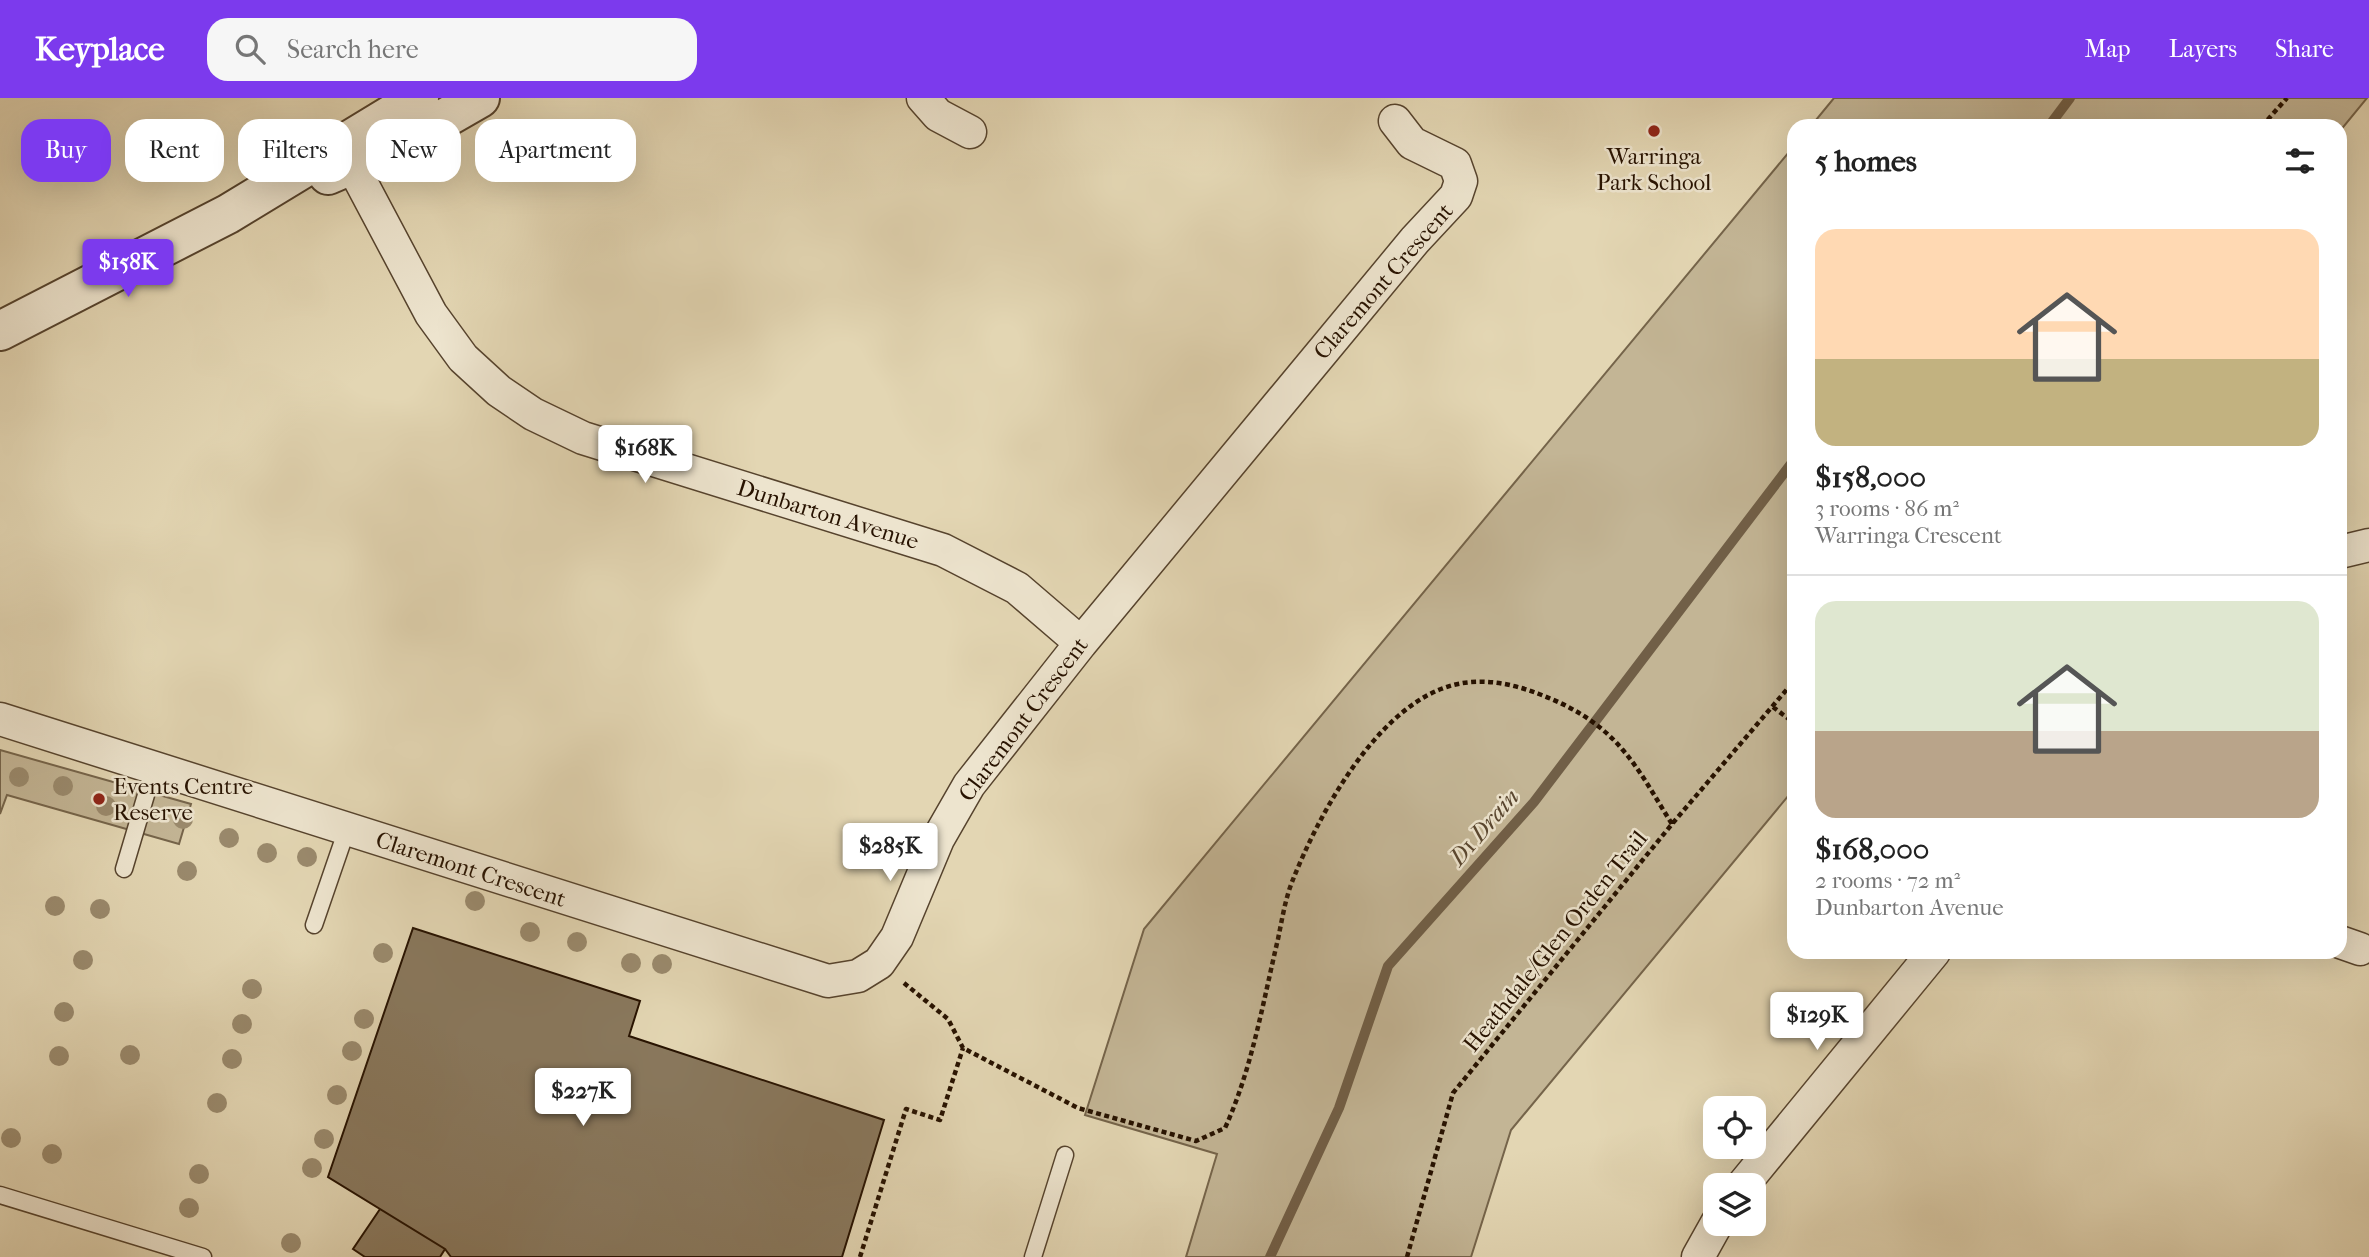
<!DOCTYPE html>
<meta charset="utf-8">
<style>
:root{--surface:#fff;--page:#f6f6f6;--text:#222;--muted:#767676;--line:#e0e0e0;--accent:#7c3aed}
body{margin:0;font-family:"IM FELL French Canon",serif;background:var(--page);color:var(--text);height:100vh;display:flex;flex-direction:column;font-size:26px;white-space:nowrap}
*{box-sizing:border-box;margin:0}
p{font-size:23px;color:var(--muted)}
.icon{flex:none;width:38px;height:38px;fill:none;stroke:currentColor;stroke-width:2;stroke-linecap:round;stroke-linejoin:round}
.map{position:relative;flex:1;overflow:hidden}
.panel{position:absolute;left:1787px;top:21px;width:560px;height:840px;display:flex;flex-direction:column;background:var(--surface);border-radius:21px;box-shadow:0 7px 28px #0002}
.panel>*{flex:none}
.guide{position:absolute;left:21px;top:21px;width:665px;height:63px;display:flex;gap:14px}
.controls{position:absolute;left:1703px;top:998px;display:grid;gap:14px}
.controls a{display:grid;place-items:center;width:63px;height:63px;border-radius:14px;background:var(--surface);box-shadow:0 7px 28px #0002;font-size:35px}
.price{position:absolute;translate:-50% -60px;padding:0 16px;border-radius:7px;background:#fff;color:#222;font-size:23px;line-height:46px;filter:drop-shadow(0 2px 4px #0008)}
.price::after{content:'';position:absolute;left:50%;top:42px;width:21px;height:16px;margin-left:-10px;background:inherit;clip-path:polygon(0 0,100% 0,50% 100%)}
.price.on{background:var(--accent);color:#fff}
ul{padding:0;list-style:none}
li{display:grid;align-content:center;gap:14px;height:371px;padding:0 28px}
li+li{border-top:2px solid var(--line)}
li span{display:grid;place-items:center;height:217px;border-radius:21px;color:#555}
li>.icon{margin-inline-start:auto}
span .icon{width:126px;height:126px;fill:#fffc;stroke-width:1}
li b{font-size:30px}
h2{display:flex;justify-content:space-between;align-items:center;height:84px;padding:0 28px;font-size:30px}
.tag{padding:0 24px;border-radius:21px;background:var(--surface);box-shadow:0 7px 28px #0002;font-size:24px;line-height:63px}
.tag.on{background:var(--accent);color:#fff}
header{display:flex;align-items:center;gap:42px;box-sizing:border-box;height:98px;padding:0 35px;background:var(--accent);color:#fff}
header strong{font-size:33px}
nav{display:flex;gap:38px;margin-inline-start:auto;font-size:24px}
.search{width:490px;height:63px;background:var(--page);display:flex;align-items:center;gap:18px;box-sizing:border-box;padding:0 24px;border-radius:21px;color:var(--muted);font-size:26px}
.map>svg:first-child{display:block}
.green{fill:#c3b595;stroke:#75644a;stroke-width:2}
.lines{fill:none;stroke-linecap:round;stroke-linejoin:round}
.stream{stroke:#715f47;stroke-width:10}
.building{fill:#89785d;stroke:#271200;stroke-width:2}
.service-casing{stroke:#56432d;stroke-width:19}
.minor-casing{stroke:#56432d;stroke-width:35}
.tertiary-casing{stroke:#56432d;stroke-width:42}
.path{stroke:#271200;stroke-width:4.5;stroke-dasharray:5 3.5;stroke-linecap:butt}
.service{stroke:#ede4ce;stroke-width:16}
.minor{stroke:#ede4ce;stroke-width:32}
.tertiary{stroke:#ede4ce;stroke-width:38}
.tree{fill:#9a8a6d}
.poi-dot{fill:#8f2418;stroke:#ede4ce;stroke-width:2.5}
.labels{text-anchor:middle;stroke-width:5;stroke-linejoin:round;paint-order:stroke}
.poi-label{font-size:23px;fill:#271200;stroke:#ede4ce}
.street-label{font-size:23px;fill:#271200;stroke:#ede4ce}
.water-label{font-size:24px;font-style:italic;fill:#59462f;stroke:#ede4ce}
</style>
<header>
<strong>Keyplace</strong>
<div class="search"><svg class="icon" aria-label="search" viewBox="0 0 24 24"><circle cx="10" cy="10" r="6"/><path d="M15 15l6 6"/></svg>Search here</div>
<nav><a>Map</a><a>Layers</a><a>Share</a></nav>
</header>
<div class="map">
<svg width="2369" height="1159" viewBox="0 0 2369 1159">
<rect width="100%" height="100%" fill="#e3d6b3"/>
<filter id="stains"><feTurbulence type="fractalNoise" baseFrequency=".00286" numOctaves="4"/><feColorMatrix values="0 0 0 0 .2 0 0 0 0 .09 0 0 0 0 .02 0 0 0 .5 -.17"/></filter>
<radialGradient id="worn" r=".72"><stop offset=".6" stop-color="#630" stop-opacity="0"/><stop offset="1" stop-color="#630" stop-opacity=".3"/></radialGradient>
<path class="green" d="M1834,0H2367L2340,33V28H1811Z
M1794,48V691L1511,1032L1471,1159H1186L1217,1056L1085,1017L1144,831Z
M0,652L191,706L179,746L7,697L0,716Z"/>
<g class="lines">
<path class="stream" d="M2049,28L2070,0
M1270,1159L1339,1010L1388,868L1534,704L1794,362"/>
</g>
<path class="building" d="M413,830L640,903L629,938L884,1022L842,1159H451L445,1151L328,1079Z
M380,1111L445,1151L440,1159H365L353,1151Z"/>
<g class="lines">
<g class="service-casing">
<path id="service" d="M124,771L154,670
M314,827L347,731
M0,1097L203,1159
M1033,1159L1065,1057"/>
</g>
<g class="minor-casing">
<path id="minor" d="M923,0L938,17L970,34
M352,67L431,216L463,260L499,293L533,316L583,340L943,452L1017,490L1081,545
M2340,454L2369,447
M0,621L828,883L858,878L879,865L897,839L938,741L969,687L1081,545L1415,142L1456,98L1461,83L1455,66L1412,45L1395,23
M2340,844L2360,851
M1743,1087L1934,854
M1698,1159L1717,1125"/>
</g>
<g class="tertiary-casing">
<path id="tertiary" d="M328,77L400,46L480,0
M0,233L228,116L419,0"/>
</g>
<path class="path" d="M2262,28L2287,0
M1773,609L1794,625
M904,885L948,921L963,950L1078,1010L1196,1043L1225,1030C1252,971 1263,904 1278,841C1282,822 1285,802 1292,784C1318,718 1372,618 1441,591C1474,578 1508,584 1539,596C1571,608 1600,625 1622,651C1642,674 1656,701 1672,726
M860,1159L906,1011L940,1022L963,950
M1407,1159L1453,995L1672,726L1794,583"/>
<use href="#service" class="service"/>
<use href="#minor" class="minor"/>
<use href="#tertiary" class="tertiary"/>
</g>
<g class="tree">
<circle cx="19" cy="679" r="10"/>
<circle cx="63" cy="688" r="10"/>
<circle cx="106" cy="708" r="10"/>
<circle cx="183" cy="721" r="10"/>
<circle cx="229" cy="740" r="10"/>
<circle cx="267" cy="755" r="10"/>
<circle cx="307" cy="759" r="10"/>
<circle cx="187" cy="773" r="10"/>
<circle cx="475" cy="803" r="10"/>
<circle cx="55" cy="808" r="10"/>
<circle cx="100" cy="811" r="10"/>
<circle cx="530" cy="834" r="10"/>
<circle cx="577" cy="844" r="10"/>
<circle cx="383" cy="855" r="10"/>
<circle cx="83" cy="862" r="10"/>
<circle cx="631" cy="865" r="10"/>
<circle cx="662" cy="866" r="10"/>
<circle cx="252" cy="891" r="10"/>
<circle cx="64" cy="914" r="10"/>
<circle cx="364" cy="921" r="10"/>
<circle cx="242" cy="926" r="10"/>
<circle cx="352" cy="953" r="10"/>
<circle cx="130" cy="957" r="10"/>
<circle cx="59" cy="958" r="10"/>
<circle cx="232" cy="961" r="10"/>
<circle cx="337" cy="997" r="10"/>
<circle cx="217" cy="1005" r="10"/>
<circle cx="11" cy="1040" r="10"/>
<circle cx="324" cy="1041" r="10"/>
<circle cx="52" cy="1056" r="10"/>
<circle cx="312" cy="1070" r="10"/>
<circle cx="199" cy="1076" r="10"/>
<circle cx="189" cy="1110" r="10"/>
<circle cx="291" cy="1145" r="10"/>
</g>
<g class="poi-dot">
<circle cx="1654" cy="33" r="7"/>
<circle cx="99" cy="701" r="7"/>
</g>
<g class="labels">
<g class="poi-label">
<text x="1654" y="66">Warringa<tspan x="1654" dy="26">Park School</tspan></text>
<text x="113" y="696" text-anchor="start">Events Centre<tspan x="113" dy="26">Reserve</tspan></text>
</g>
<g class="street-label">
<text transform="translate(1383 183) rotate(-49)" y="8">Claremont Crescent</text>
<text transform="translate(828 416) rotate(17)" y="8">Dunbarton Avenue</text>
<text transform="translate(1023 621) rotate(-53)" y="8">Claremont Crescent</text>
<text transform="translate(471 771) rotate(18)" y="8">Claremont Crescent</text>
<text transform="translate(1555 843) rotate(-51)" y="8">Heathdale/Glen Orden Trail</text>
</g>
<g class="water-label">
<text transform="translate(1484 729) rotate(-49)" y="8">D1 Drain</text>
</g>
</g>
<rect width="100%" height="100%" filter="url(#stains)"/>
<rect width="100%" height="100%" fill="url(#worn)"/>
</svg>
<div class="controls">
<a><svg class="icon" aria-label="locate" viewBox="0 0 24 24"><circle cx="12" cy="12" r="6"/><path d="M12 2v4M12 18v4M2 12h4M18 12h4"/></svg></a>
<a><svg class="icon" aria-label="layers" viewBox="0 0 24 24"><path d="M12 4l9 5-9 5-9-5zM3 14l9 5 9-5"/></svg></a>
</div>
<b class="price on" style="left:128px;top:201px">$158K</b>
<b class="price" style="left:645px;top:387px">$168K</b>
<b class="price" style="left:890px;top:785px">$285K</b>
<b class="price" style="left:1817px;top:954px">$129K</b>
<b class="price" style="left:583px;top:1030px">$227K</b>
<div class="guide">
<a class="tag on">Buy</a>
<a class="tag">Rent</a>
<a class="tag">Filters</a>
<a class="tag">New</a>
<a class="tag">Apartment</a>
</div>
<section class="panel">
<h2>5 homes<svg class="icon" aria-label="filters" viewBox="0 0 24 24"><path d="M4 7h16M4 17h16"/><circle cx="9" cy="7" r="2"/><circle cx="15" cy="17" r="2"/></svg></h2>
<ul>
<li><span style="background:linear-gradient(#ffd9b3 60%,#c2b280 0)"><svg class="icon" aria-label="home" viewBox="0 0 24 24"><path d="M3 11l9-7 9 7M6 9v11h12V9"/></svg></span><div><b>$158,000</b><p>3 rooms · 86 m²</p><p>Warringa Crescent</p></div></li>
<li><span style="background:linear-gradient(#dfe7d0 60%,#b9a48a 0)"><svg class="icon" aria-label="home" viewBox="0 0 24 24"><path d="M3 11l9-7 9 7M6 9v11h12V9"/></svg></span><div><b>$168,000</b><p>2 rooms · 72 m²</p><p>Dunbarton Avenue</p></div></li>
</ul>
</section>
</div>
